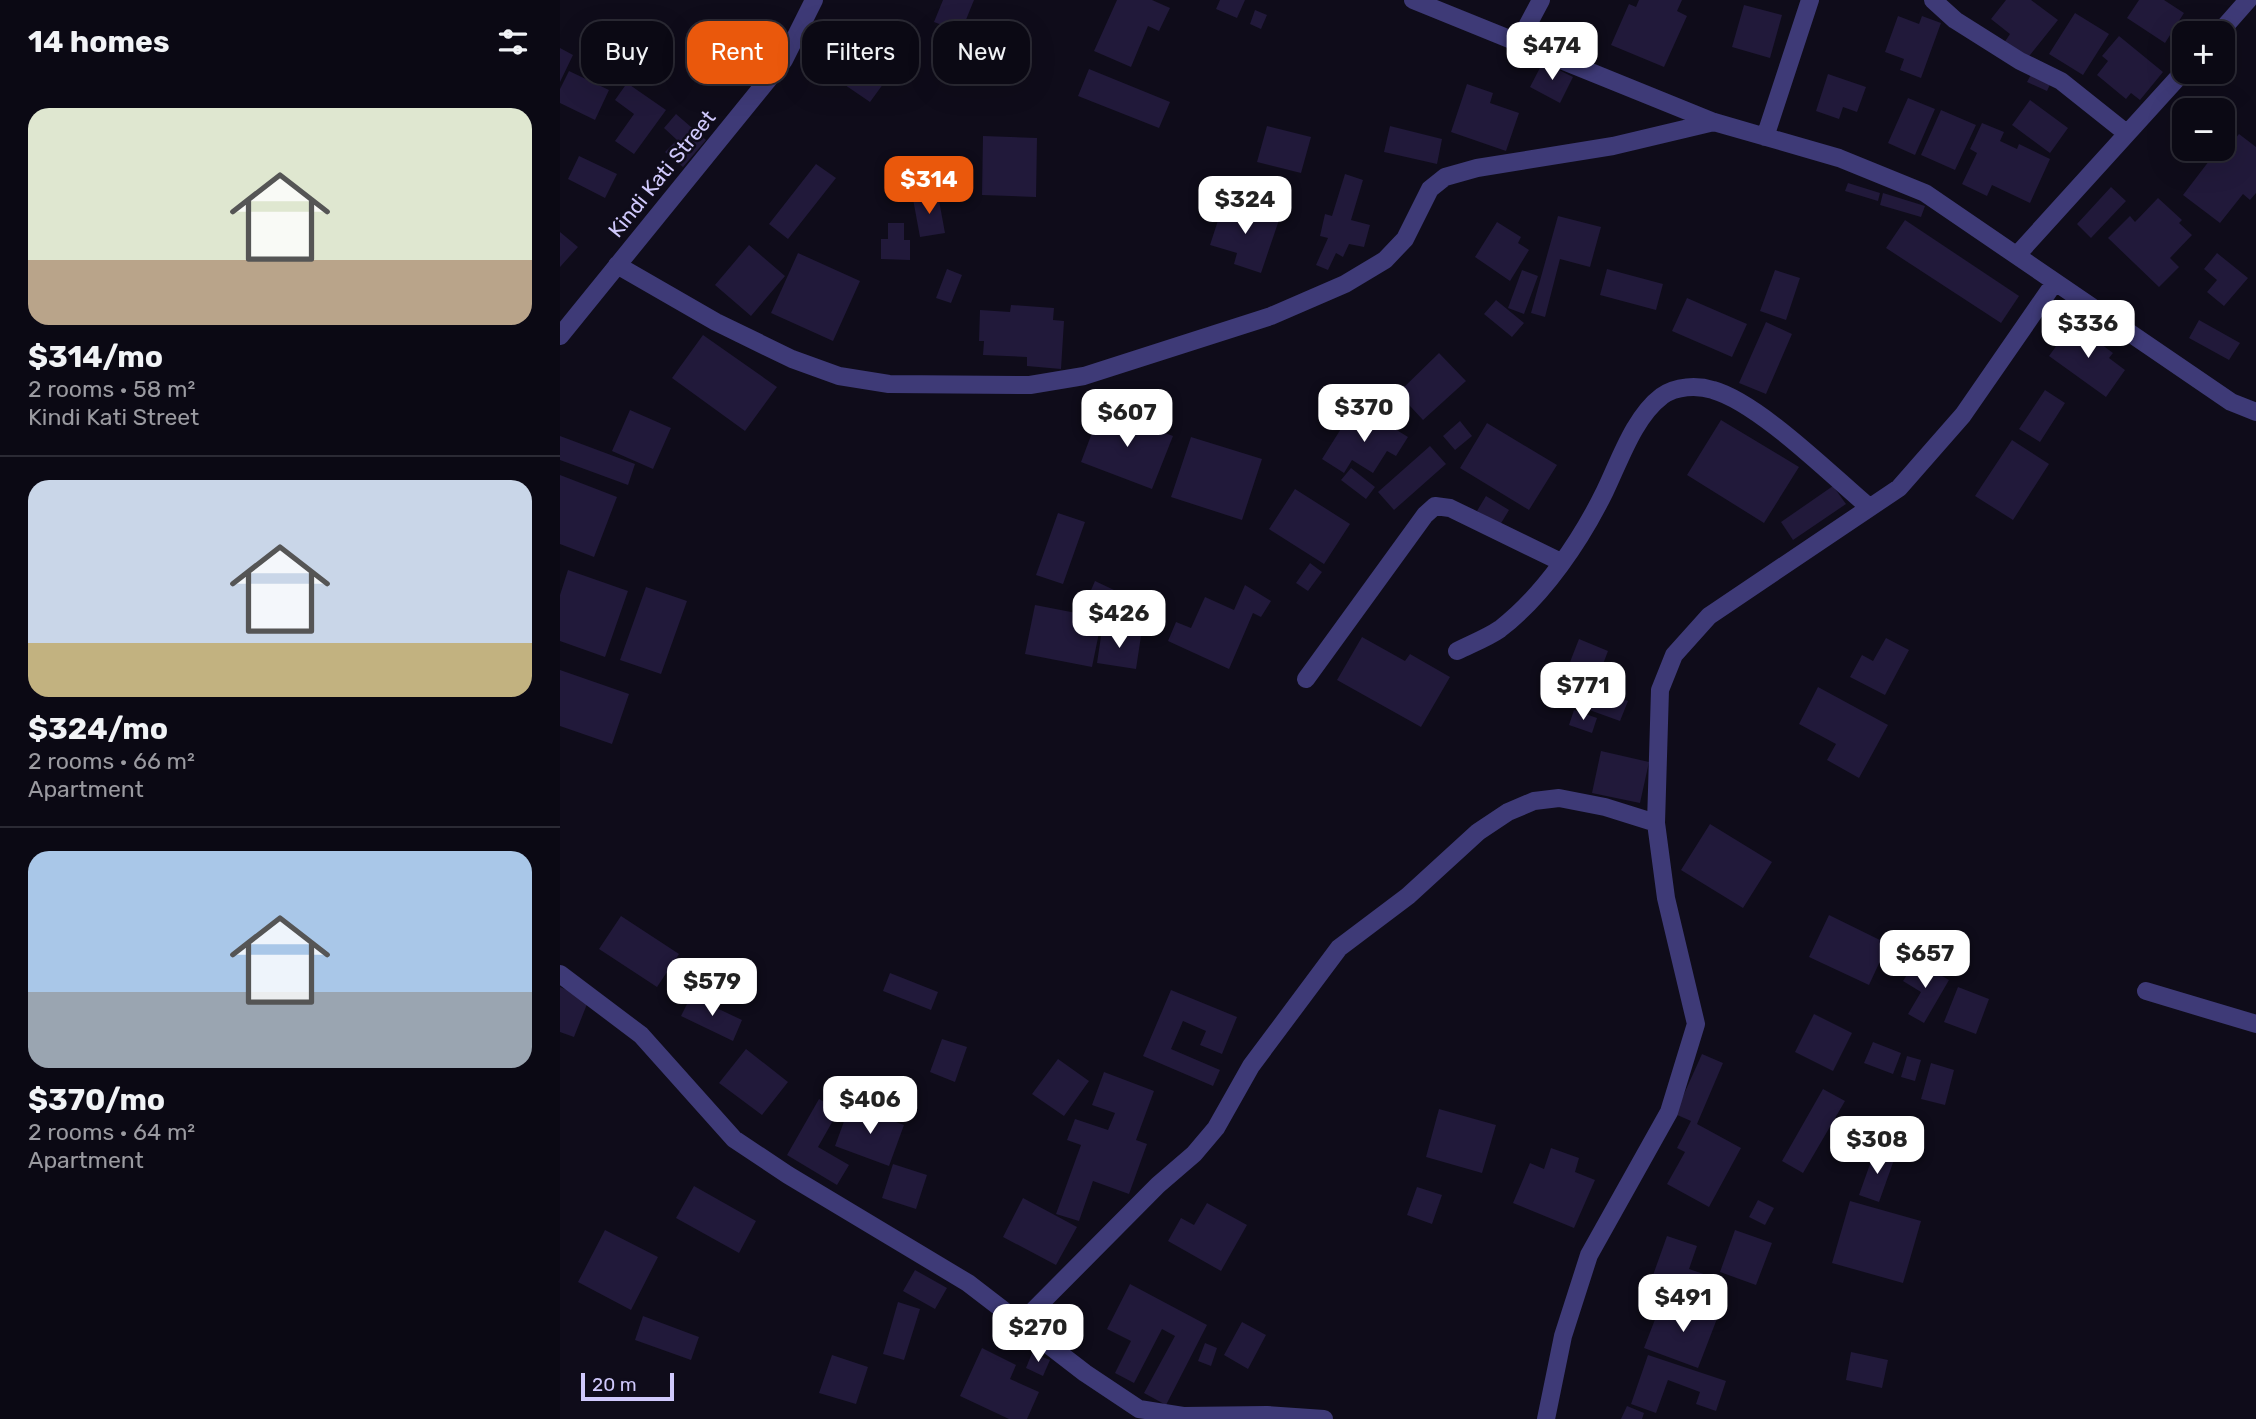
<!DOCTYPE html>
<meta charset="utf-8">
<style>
:root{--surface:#0b0914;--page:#14121d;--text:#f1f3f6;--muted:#9a9aa0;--line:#2b2a34;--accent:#ea580c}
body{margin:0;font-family:Rubik,sans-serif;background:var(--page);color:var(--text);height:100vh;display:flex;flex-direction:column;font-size:26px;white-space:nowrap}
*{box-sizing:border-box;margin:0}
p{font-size:23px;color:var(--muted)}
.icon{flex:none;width:38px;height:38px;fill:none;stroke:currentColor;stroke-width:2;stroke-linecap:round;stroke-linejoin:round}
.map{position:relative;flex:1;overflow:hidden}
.sheet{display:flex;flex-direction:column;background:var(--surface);width:560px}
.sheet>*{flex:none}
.hud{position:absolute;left:21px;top:21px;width:665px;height:63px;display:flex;gap:14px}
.buttons{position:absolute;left:1612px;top:21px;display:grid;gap:14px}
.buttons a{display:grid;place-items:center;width:63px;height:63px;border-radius:14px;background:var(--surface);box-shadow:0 7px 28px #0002,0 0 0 2px var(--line);font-size:35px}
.scale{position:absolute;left:21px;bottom:18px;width:93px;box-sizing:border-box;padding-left:7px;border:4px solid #d0c9fc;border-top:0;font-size:19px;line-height:24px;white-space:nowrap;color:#d0c9fc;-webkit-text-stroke:5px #0f0c1a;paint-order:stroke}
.price{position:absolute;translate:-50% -60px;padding:0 16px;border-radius:14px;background:#fff;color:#222;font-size:23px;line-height:46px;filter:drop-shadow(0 2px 4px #0008)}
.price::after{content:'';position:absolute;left:50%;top:42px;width:21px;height:16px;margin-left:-10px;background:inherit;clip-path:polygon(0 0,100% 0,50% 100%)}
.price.current{background:var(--accent);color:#fff}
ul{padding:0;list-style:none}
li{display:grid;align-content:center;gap:14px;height:371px;padding:0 28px}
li+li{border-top:2px solid var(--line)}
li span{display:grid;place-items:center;height:217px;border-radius:21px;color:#555}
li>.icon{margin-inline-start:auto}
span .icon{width:126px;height:126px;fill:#fffc;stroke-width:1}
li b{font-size:30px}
h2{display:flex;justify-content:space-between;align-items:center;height:84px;padding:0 28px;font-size:30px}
.tag{padding:0 24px;border-radius:21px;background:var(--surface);box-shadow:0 7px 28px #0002,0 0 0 2px var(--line);font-size:24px;line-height:63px}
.tag.current{background:var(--accent);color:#fff}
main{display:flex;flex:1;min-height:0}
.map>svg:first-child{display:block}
.building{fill:#21193a}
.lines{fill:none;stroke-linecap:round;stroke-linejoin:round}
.street{stroke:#3e3a77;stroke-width:18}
.labels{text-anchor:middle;stroke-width:5;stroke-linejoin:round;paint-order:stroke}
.street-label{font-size:21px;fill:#d0c9fc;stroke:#0f0c1a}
</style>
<main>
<section class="sheet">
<h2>14 homes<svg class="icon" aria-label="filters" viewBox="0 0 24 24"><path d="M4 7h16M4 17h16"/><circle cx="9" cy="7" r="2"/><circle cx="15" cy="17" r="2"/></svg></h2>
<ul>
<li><span style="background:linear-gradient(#dfe7d0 70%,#b9a48a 0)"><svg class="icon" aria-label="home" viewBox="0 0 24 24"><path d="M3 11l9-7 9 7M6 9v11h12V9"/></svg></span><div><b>$314/mo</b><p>2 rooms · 58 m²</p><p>Kindi Kati Street</p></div></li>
<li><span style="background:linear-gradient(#c9d6e8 75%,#c2b280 0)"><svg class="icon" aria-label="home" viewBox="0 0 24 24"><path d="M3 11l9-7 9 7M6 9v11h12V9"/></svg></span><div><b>$324/mo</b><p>2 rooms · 66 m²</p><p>Apartment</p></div></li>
<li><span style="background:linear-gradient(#a9c7e8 65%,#9aa5b1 0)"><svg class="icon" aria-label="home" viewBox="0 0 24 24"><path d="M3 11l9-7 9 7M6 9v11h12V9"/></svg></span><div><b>$370/mo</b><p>2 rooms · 64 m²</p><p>Apartment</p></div></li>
</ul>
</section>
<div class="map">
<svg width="1696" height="1419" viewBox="0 0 1696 1419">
<rect width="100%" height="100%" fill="#0f0c1a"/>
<path class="building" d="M383,0H414L401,32L374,22Z
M557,0H592L610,8L599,31L588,26L571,67L534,51Z
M660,0H685L677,18L656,9Z
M1079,0H1122L1117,11L1127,16L1104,67L1051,45L1069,4L1076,7Z
M1446,0H1471L1498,20L1466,60L1444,43L1450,34L1431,19Z
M1579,0H1604L1624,13L1605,43L1567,18Z
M1184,5L1222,15L1210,58L1172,47Z
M695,10L707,15L701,29L690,24Z
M1515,13L1549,34L1523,75L1489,54Z
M1338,16L1359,24L1362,16L1381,23L1361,78L1340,70L1344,59L1325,52Z
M323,33L348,50L310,102L285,85Z
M1559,36L1603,72L1580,100L1571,93L1566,99L1537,75L1548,61L1542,56Z
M0,48L13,55L0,82Z
M983,62L1013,77L1000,103L970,87Z
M529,69L610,102L599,128L518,96Z
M1474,69L1493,78L1487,91L1467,82Z
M9,71L49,90L35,120L0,103V89Z
M1268,74L1306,87L1297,112L1283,107L1279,119L1256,111Z
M67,83L106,110L74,154L55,141L74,114L55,100Z
M907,84L933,93L930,103L959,113L946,151L891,132Z
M1348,98L1375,109L1355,155L1328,143Z
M1470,100L1508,128L1490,153L1452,125Z
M1381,110L1416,125L1395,170L1361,155Z
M116,114L146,140L123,167L105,152L117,140L104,128Z
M1422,123L1444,132L1440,141L1457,149L1459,144L1490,159L1470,203L1432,185L1427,196L1402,184L1417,153L1410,149Z
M707,126L751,137L741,173L697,162Z
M830,126L882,139L877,164L824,152Z
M1662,131L1674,140L1679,134L1696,147V193L1690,200L1683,194L1660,223L1623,195L1649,161L1640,154L1644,149H1662Z
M423,136L477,138L476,197L422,195Z
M19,156L57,174L45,198L8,179Z
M256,164L276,178L228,239L209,224Z
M785,174L803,180L791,220L810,225L804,247L789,244L783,257L776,253L768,270L756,265L768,238L760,236L765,214L772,216Z
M1288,183L1320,193L1318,201L1285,191Z
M1551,187L1566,201L1531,238L1517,224Z
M1323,193L1365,206L1361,217L1320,205Z
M378,195L385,233L360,237L353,199Z
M1598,198L1622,220L1619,223L1632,235L1610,258L1619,267L1599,287L1548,238L1570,216L1575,222Z
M664,202L719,220L701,273L674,264L677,253L650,245Z
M998,216L1041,227L1030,267L1000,259L985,317L971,313Z
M1345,220L1459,296L1441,323L1326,248Z
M937,222L961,237L958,243L969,250L950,281L915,257Z
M328,223H344V240H350V260L321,259V239H328Z
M0,232L18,247L0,267Z
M189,245L225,276L191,316L155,285Z
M238,253L300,281L273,341L211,313Z
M1657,253L1688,278L1664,306L1647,292L1657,280L1644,269Z
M387,269L402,275L391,303L376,298Z
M1047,269L1103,284L1096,310L1040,295Z
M962,270L978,276L964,314L948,308Z
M1215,270L1240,278L1226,320L1200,311Z
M1127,298L1187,324L1172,357L1112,331Z
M936,300L964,323L952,337L924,314Z
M451,305L494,308L493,320L504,321L501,369L467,366V357L423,355L424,341H419L420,310L450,312Z
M1639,320L1680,343L1669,360L1629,338Z
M1206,322L1232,334L1206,394L1179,383Z
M1513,323L1553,353L1549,358L1565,370L1546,397L1489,356Z
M143,335L217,387L185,431L112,378Z
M879,353L906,381L863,420L838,393Z
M1485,390L1505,403L1480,442L1459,429Z
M541,409L613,436L592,489L521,462Z
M70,410L111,428L93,469L52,451Z
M789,416L807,427L814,416L848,437L836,456L827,451L813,473L792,460L784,473L762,459Z
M1161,420L1239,467L1204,523L1127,475Z
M900,421L912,436L895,450L883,436Z
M927,423L997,465L969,510L900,468Z
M0,436L75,464L68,485L0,460Z
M631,437L702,459L682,520L611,497Z
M1452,440L1489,464L1453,520L1415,496Z
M870,446L886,464L834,510L818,492Z
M791,468L815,487L806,499L781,480Z
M0,475L57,497L34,557L0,544Z
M1273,486L1286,504L1233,540L1221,522Z
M735,489L790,524L764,564L709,529Z
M926,496L949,510L940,525L917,511Z
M498,513L525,522L503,584L476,575Z
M750,563L762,572L748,591L736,583Z
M8,570L68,591L45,657L0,641V595Z
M535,581L554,590L545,612L525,604Z
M685,585L711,601L701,617L693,613L669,669L608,641L616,622L631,628L645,597L674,610Z
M86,587L127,601L101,674L60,660Z
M475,605L542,618L532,667L465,654Z
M542,630L581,636L576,669L537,663Z
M802,637L845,661L850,654L890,677L861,727L777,680Z
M1326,638L1349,650L1325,695L1290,677L1302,655L1313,661Z
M1019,639L1048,651L1034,688L1068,701L1060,721L996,698Z
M0,670L69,694L52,744L0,726Z
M1258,687L1328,725L1299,778L1267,760L1276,744L1239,724Z
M1014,710L1037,718L1032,733L1009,725Z
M1041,751L1089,762L1080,803L1032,793Z
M1150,824L1212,862L1183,908L1121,870Z
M1269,915L1328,944L1309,985L1249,957Z
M61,916L119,954L97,987L39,949Z
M1356,961L1389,980L1364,1023L1348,1014L1361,992L1343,981Z
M330,973L378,992L371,1010L323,991Z
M0,987L29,999L14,1037L0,1032Z
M1398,987L1429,999L1416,1034L1384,1022Z
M611,990L677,1017L662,1054L640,1045L646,1031L623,1021L611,1049L660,1070L653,1086L583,1056Z
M131,996L182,1020L173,1041L121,1016Z
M1254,1014L1292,1033L1273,1071L1235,1052Z
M382,1039L407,1047L395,1082L370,1072Z
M1313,1042L1341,1053L1333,1074L1304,1063Z
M186,1049L228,1082L202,1115L159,1083Z
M1142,1054L1163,1063L1137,1124L1181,1148L1149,1207L1107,1184L1125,1152L1117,1148L1131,1121L1115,1114Z
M1347,1056L1361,1060L1355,1081L1341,1077Z
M498,1059L529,1081L504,1116L472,1094Z
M1371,1063L1394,1070L1385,1105L1361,1099Z
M544,1072L594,1091L576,1140L587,1144L569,1194L533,1181L519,1221L496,1214L521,1145L507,1140L515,1119L548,1130L555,1113L532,1105Z
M1263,1089L1285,1101L1243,1173L1222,1161Z
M259,1099L279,1110L258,1147L289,1165L277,1185L227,1155Z
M290,1105L344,1125L329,1166L275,1146Z
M879,1109L936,1125L922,1173L866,1157Z
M991,1148L1019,1158L1015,1172L1035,1180L1014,1228L953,1203L970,1163L984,1169Z
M1315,1150L1335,1157L1319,1202L1299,1195Z
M333,1164L367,1175L356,1209L322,1198Z
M134,1186L196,1221L179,1253L116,1218Z
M857,1187L882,1195L872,1224L847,1215Z
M463,1198L517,1227L496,1265L443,1237Z
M1198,1200L1214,1208L1205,1225L1189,1217Z
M1290,1201L1361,1221L1343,1283L1272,1263Z
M647,1203L687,1225L661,1271L608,1241L621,1218L634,1225Z
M45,1230L98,1257L71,1310L18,1282Z
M1175,1230L1212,1243L1196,1285L1160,1272Z
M1107,1236L1137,1246L1129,1269L1167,1282L1161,1301L1092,1278Z
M355,1270L387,1288L375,1309L343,1291Z
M570,1284L647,1325L606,1405L584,1393L615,1336L602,1329L574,1383L555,1373L571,1341L547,1329Z
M338,1302L360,1309L344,1360L323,1354Z
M1139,1303L1160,1311L1138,1368L1084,1348L1099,1309L1114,1314L1117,1306L1136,1313Z
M83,1316L139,1337L131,1360L75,1340Z
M682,1322L706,1335L688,1369L664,1355Z
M645,1343L657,1348L651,1366L638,1361Z
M422,1348L456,1365L450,1379L479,1392L467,1419H449L400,1396Z
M1291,1352L1328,1360L1322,1388L1286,1380Z
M472,1353L490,1360L483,1376L466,1368Z
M272,1355L308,1367L296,1404L259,1393Z
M1088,1355L1166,1381L1156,1411L1136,1404L1140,1392L1108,1380L1096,1413L1071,1404Z
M1067,1406L1084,1413L1082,1419H1061Z"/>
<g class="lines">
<path class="street" d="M853,0L1154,122L1279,158L1365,193L1671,402L1696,412
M1373,0L1395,20L1460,61L1501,81L1565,132
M1659,33L1688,0
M957,45L981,0
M1205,137L1250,0
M1457,255L1624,71
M57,265L156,322L232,359L279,376L329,384L470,385L524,376L711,316L785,284L825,260L845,239L870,189L885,177L917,168L1053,146L1154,122
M0,336L224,60L254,0
M897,651C911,644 927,638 940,629C984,595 1021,540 1045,491C1060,460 1074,417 1102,396C1116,386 1137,385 1153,390C1199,403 1271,475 1309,507
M746,679L865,515L875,506L890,508L1001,562
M0,974L81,1035L174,1139L228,1175L408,1283L525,1373L579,1409L623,1416L707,1415L764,1419
M1586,991L1696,1024
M462,1322L598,1185L634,1154L656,1128L691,1066L779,948L848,896L918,832L948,812L974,801L999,798L1045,807L1096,823
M986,1419L1003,1336L1029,1255L1109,1112L1136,1024L1106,898L1096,823L1100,690L1114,655L1149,616L1339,488L1403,415L1495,282"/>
</g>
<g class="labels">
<g class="street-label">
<text transform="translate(102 174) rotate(-51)" y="7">Kindi Kati Street</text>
</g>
</g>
</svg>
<div class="buttons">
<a>+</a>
<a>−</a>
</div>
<div class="scale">20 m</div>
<b class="price" style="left:992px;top:82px">$474</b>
<b class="price current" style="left:369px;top:216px">$314</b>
<b class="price" style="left:685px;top:236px">$324</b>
<b class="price" style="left:1528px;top:360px">$336</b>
<b class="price" style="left:804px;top:444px">$370</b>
<b class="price" style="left:567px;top:449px">$607</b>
<b class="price" style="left:559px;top:650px">$426</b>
<b class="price" style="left:1023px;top:722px">$771</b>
<b class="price" style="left:1365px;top:990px">$657</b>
<b class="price" style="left:152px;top:1018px">$579</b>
<b class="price" style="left:310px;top:1136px">$406</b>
<b class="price" style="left:1317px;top:1176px">$308</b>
<b class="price" style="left:1123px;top:1334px">$491</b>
<b class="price" style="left:478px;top:1364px">$270</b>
<div class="hud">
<a class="tag">Buy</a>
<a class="tag current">Rent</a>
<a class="tag">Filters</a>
<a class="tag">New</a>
</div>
</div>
</main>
